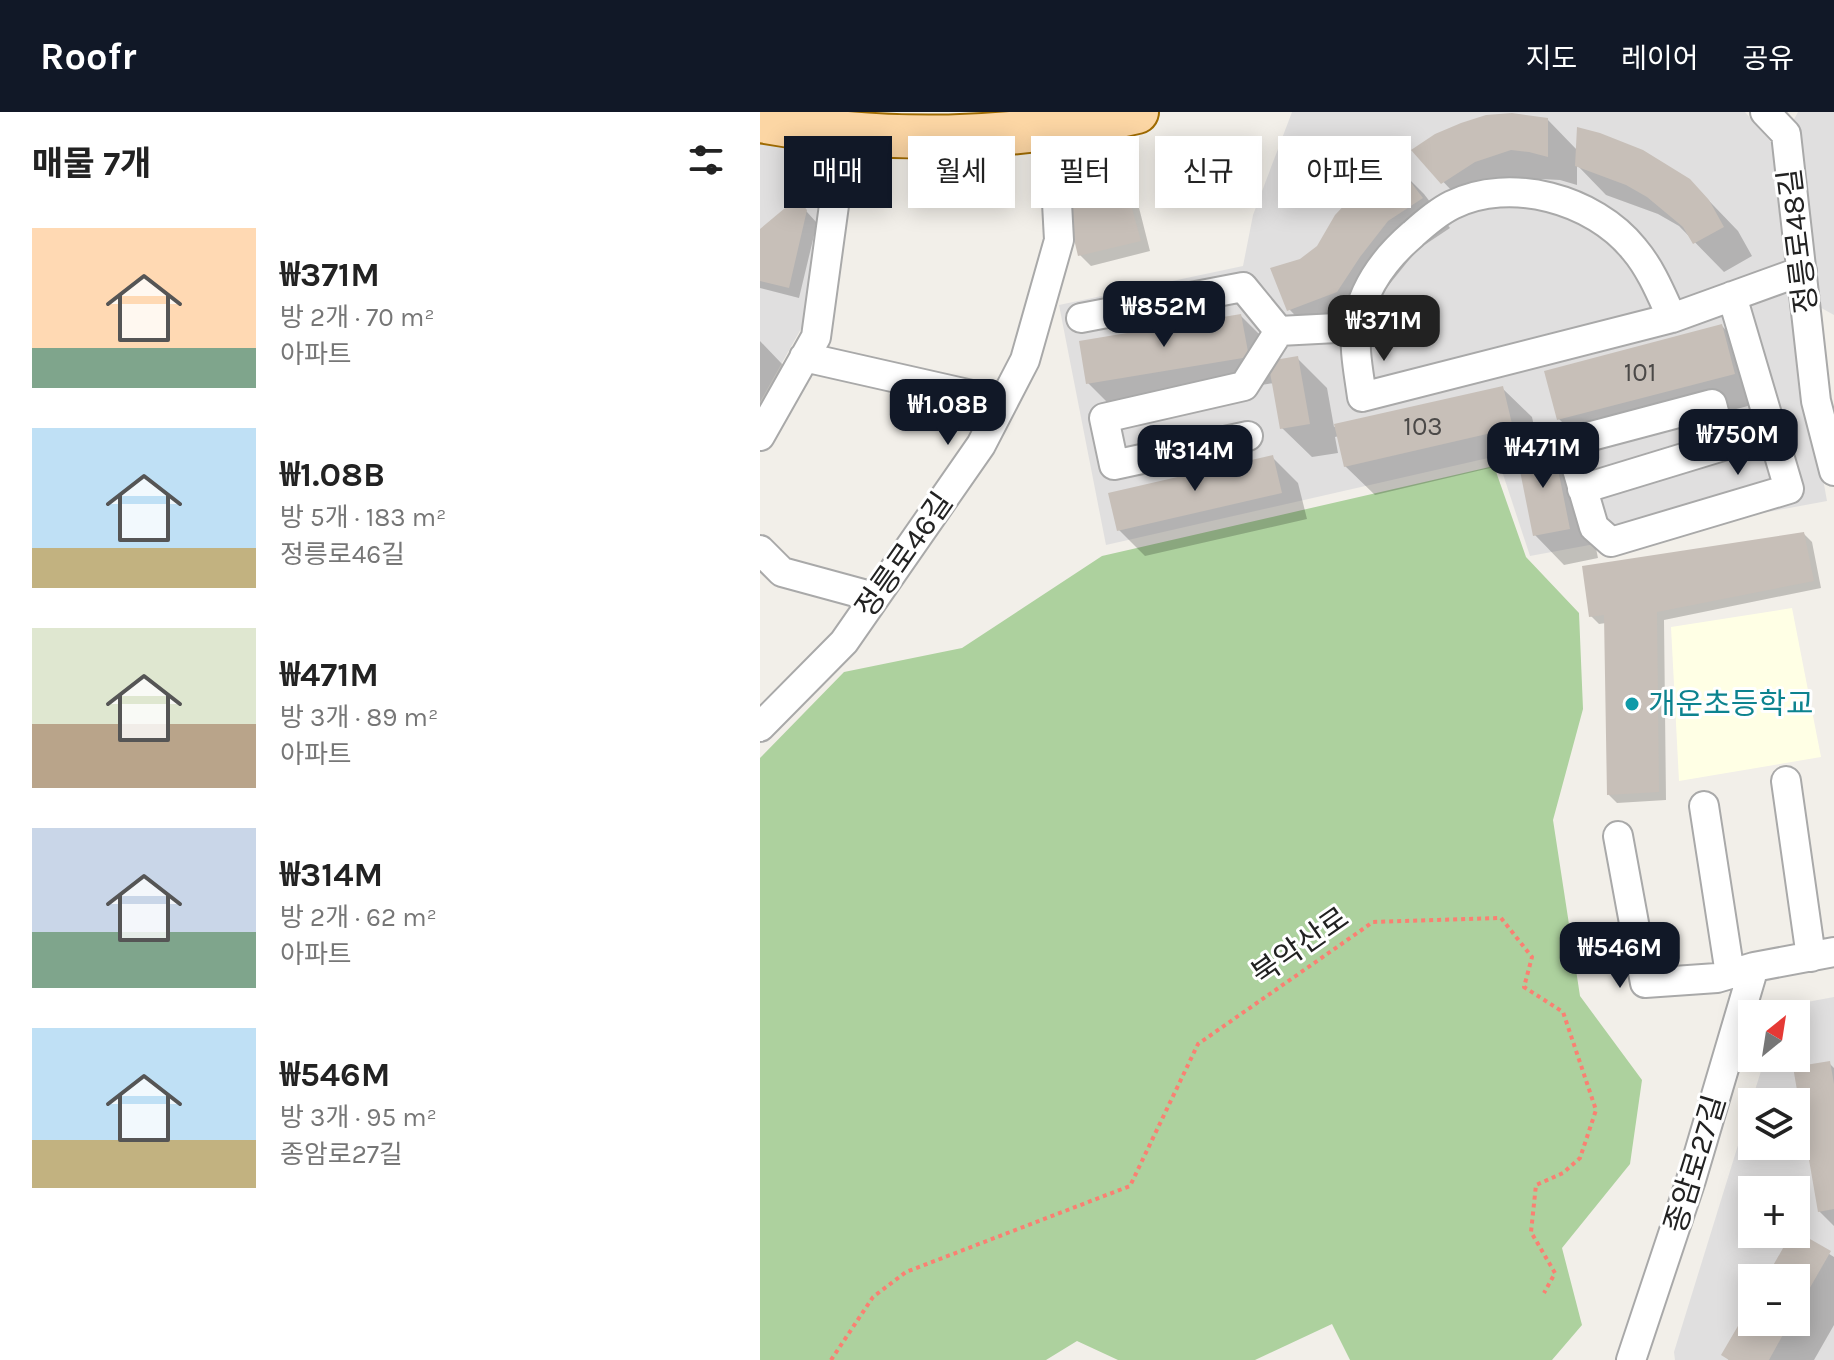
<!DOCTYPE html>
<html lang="ko">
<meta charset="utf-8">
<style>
:root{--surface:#fff;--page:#f2f2f2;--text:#222;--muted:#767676;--accent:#111827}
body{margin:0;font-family:Karla,"Noto Sans KR",sans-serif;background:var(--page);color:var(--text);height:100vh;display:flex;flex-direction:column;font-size:30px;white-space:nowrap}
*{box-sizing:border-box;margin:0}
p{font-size:26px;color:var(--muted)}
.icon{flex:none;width:44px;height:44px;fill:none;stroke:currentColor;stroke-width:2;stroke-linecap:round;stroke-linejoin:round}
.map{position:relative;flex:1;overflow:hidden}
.sheet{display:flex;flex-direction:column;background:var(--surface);width:760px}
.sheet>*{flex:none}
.top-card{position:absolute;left:24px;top:24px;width:760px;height:72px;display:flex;gap:16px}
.needle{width:52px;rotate:30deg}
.controls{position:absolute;left:978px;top:888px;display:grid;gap:16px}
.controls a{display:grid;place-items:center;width:72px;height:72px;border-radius:0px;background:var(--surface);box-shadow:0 4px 20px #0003;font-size:40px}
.price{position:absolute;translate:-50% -68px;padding:0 18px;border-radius:16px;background:var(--accent);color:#fff;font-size:26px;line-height:52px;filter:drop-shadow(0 2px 4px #0008)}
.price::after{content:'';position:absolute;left:50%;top:48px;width:24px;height:18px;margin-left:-12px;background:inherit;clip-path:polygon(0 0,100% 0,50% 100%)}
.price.selected{background:#222;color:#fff}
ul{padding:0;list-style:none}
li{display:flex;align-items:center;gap:24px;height:200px;padding:0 32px}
li span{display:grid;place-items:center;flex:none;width:224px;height:160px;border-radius:0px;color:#555}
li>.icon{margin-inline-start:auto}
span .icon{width:96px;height:96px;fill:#fffc;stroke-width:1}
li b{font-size:34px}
h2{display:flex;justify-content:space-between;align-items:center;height:96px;padding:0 32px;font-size:34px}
.chip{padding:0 28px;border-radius:0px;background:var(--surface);box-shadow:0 4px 20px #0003;font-size:28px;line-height:72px}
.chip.selected{background:var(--accent);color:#fff}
header{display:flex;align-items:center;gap:48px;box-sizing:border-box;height:112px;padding:0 40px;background:var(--accent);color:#fff}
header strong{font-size:38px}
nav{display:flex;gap:44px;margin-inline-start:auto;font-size:28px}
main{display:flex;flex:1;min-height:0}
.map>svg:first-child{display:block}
.residential{fill:#e0dfdf;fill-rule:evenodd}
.education{fill:#ffffe5}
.forest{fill:#add19e}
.shadow{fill:#0003}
.building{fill:#c7bfb8}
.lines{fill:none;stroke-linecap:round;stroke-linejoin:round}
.minor-casing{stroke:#a9a9a9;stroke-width:32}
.primary-casing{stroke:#a06b00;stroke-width:46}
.path{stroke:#fa8072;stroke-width:4;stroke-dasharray:4 4;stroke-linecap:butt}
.minor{stroke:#fff;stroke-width:28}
.primary{stroke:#fcd6a4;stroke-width:42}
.culture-dot{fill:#0f9aa8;stroke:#fff;stroke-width:3}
.labels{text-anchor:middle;stroke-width:6;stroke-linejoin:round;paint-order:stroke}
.number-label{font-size:26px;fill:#4b4948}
.street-label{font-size:30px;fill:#222;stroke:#fff}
.culture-label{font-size:30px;fill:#0d838f;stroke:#fff;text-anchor:start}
</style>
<header>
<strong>Roofr</strong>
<nav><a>지도</a><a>레이어</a><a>공유</a></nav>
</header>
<main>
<section class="sheet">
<h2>매물 7개<svg class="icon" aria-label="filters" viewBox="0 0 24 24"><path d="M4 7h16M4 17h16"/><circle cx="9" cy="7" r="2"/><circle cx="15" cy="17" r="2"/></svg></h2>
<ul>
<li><span style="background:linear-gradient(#ffd9b3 75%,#7fa58c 0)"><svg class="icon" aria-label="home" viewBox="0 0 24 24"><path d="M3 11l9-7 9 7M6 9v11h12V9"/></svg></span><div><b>₩371M</b><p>방 2개 · 70 m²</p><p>아파트</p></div></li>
<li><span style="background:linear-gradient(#bfe0f5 75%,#c2b280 0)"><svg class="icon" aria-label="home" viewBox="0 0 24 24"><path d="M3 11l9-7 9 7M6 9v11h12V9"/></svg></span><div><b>₩1.08B</b><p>방 5개 · 183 m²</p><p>정릉로46길</p></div></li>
<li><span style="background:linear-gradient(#dfe7d0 60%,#b9a48a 0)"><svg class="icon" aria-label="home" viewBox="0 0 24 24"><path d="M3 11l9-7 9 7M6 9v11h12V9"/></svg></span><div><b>₩471M</b><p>방 3개 · 89 m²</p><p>아파트</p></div></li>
<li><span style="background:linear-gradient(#c9d6e8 65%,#7fa58c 0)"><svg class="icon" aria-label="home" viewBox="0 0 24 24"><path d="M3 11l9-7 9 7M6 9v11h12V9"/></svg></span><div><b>₩314M</b><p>방 2개 · 62 m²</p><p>아파트</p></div></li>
<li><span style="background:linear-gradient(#bfe0f5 70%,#c2b280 0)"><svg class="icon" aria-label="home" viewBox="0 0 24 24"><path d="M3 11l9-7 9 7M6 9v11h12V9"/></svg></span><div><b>₩546M</b><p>방 3개 · 95 m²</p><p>종암로27길</p></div></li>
</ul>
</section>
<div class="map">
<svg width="1074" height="1248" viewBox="0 0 1074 1248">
<rect width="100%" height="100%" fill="#f2efe9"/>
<path class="residential" d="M532,0H985L1012,31L1024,149L1067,389L770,444L737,344L346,433L299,193L483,154L493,103Z
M1038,0H1074V203L1045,187L1026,22Z
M0,23L67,32L42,215L0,290Z
M1074,885V1248H915L914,1240L1005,946H1036V902H1018L1020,895ZM992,990H1036V1034H992ZM992,1078H1036V1122H992ZM992,1166H1036V1210H992Z"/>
<path class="education" d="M1032,496L1061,645L919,669L911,515Z"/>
<path class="forest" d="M734,354L766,445L819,501L823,597L793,708L820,884L882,968L870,1052L802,1136L822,1213L792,1248H590L572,1212L495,1248H358L317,1229L286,1248H0V646L84,560L202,536L342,444Z"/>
<path class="shadow" d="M788,8L817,38L929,68L978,119L992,144L964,160L919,114L898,102L846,83L817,53V73L800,68L781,67L744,78L712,100L654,39Z
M635,53L664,82L690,116L657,138L628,174L606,209L558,227L529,197L541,148L558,136Z
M365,73L376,84L390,139L331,154L320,143Z
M37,89L57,111L39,186L0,176V119Z
M481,204L507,230L511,251L538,247L567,276L574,315L742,276L772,305L779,337L792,334L821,363L838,446L804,453L775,423L760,349L615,383L585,354L579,324L575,325L578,341L552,345L522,316L514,271L354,297L328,271Z
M962,214L991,244L1003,290L828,336L799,307Z
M0,229L23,253L0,307Z
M512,345L538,371L547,407L385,444L359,418Z
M1044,422L1052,430L1061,476L904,508L906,688L857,691L849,683L846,511L839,512L831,504Z
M1069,951L1074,956V1114L1059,1099Z
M1036,1121L1074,1145V1213L1054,1248H969L964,1243L992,1194V1210H1036V1166H1008Z"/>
<path class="building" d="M752,1L788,6V45L769,40L751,38L715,50L681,72L651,38L675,22L701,11L726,3Z
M817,15L840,21L883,38L930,67L949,88L964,115L933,132L923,115L887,85L866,73L815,54Z
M635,50L663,86L628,109L600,145L577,180L527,199L510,156L540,147L557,134L575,103L606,70Z
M365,71L381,129L318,144L305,89Z
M37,86L47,98L29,176L0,169V117Z
M481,202L489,245L326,272L319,229Z
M962,212L975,262L797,308L784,259Z
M538,244L550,312L520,317L508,249Z
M743,274L753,316L584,355L574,312Z
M793,332L810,417L773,424L756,339Z
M513,343L522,381L357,419L348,381Z
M1044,420L1054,469L897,500L899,680L847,683L844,503L829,505L822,454Z
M1070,949L1074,972V1097L1058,1100L1033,955Z
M1036,1119L1071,1139L1036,1200V1166H1006L1031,1122H1036Z
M992,1190V1210H1030L1009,1248H969L961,1243Z"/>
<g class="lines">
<g class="minor-casing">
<path id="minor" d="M1005,0L1026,22L1056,289L1074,359
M321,206L483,175L519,219L596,215
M912,206C901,182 891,157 874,137C834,87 750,64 692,93C678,100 664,112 653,122C625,146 603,175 597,212C593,235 599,262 602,285L912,206L1042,159
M44,245L243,290
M0,324L56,225L84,20
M488,324L354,353L344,306L484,274L519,219
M822,377L963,334L952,292L809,330L834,415L851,430L1029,377L972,184
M0,438L22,460L114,485
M0,615L84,530L221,333L265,248L299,128L293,17
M1026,669L1051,845
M944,694L970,862
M858,724L885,871L957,866L994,855L1074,840
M871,1248L931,1068L994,855"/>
</g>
<g class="primary-casing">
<path id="primary" d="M0,9C123,32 255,30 377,0"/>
</g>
<path class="path" d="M71,1248L113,1185L146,1160L370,1074L438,932L613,810L741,806L772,845L764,875L803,900L836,998L820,1046L803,1061L776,1073L771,1120L795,1161L784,1181"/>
<use href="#minor" class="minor"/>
<use href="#primary" class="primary"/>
</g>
<circle class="culture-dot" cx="872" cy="592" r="8"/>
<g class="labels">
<g class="number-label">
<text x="880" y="269">101</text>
<text x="663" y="323">103</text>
</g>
<g class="street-label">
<text transform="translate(1038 129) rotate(-97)" y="10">정릉로48길</text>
<text transform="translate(144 443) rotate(-55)" y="10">정릉로46길</text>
<text transform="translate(540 834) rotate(-35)" y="10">북악산로</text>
<text transform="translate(935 1052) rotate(-73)" y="10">종암로27길</text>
</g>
<g class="culture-label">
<text x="888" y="602">개운초등학교</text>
</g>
</g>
</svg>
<div class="controls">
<a><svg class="needle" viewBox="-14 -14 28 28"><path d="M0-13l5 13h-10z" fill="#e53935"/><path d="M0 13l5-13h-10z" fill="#767676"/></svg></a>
<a><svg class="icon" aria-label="layers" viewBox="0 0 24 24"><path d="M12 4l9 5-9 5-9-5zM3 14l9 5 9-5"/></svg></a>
<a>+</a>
<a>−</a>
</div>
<b class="price" style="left:404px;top:237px">₩852M</b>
<b class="price selected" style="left:624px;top:251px">₩371M</b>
<b class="price" style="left:188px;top:335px">₩1.08B</b>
<b class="price" style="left:978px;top:365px">₩750M</b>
<b class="price" style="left:783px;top:378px">₩471M</b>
<b class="price" style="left:435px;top:381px">₩314M</b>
<b class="price" style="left:860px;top:878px">₩546M</b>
<div class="top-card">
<a class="chip selected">매매</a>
<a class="chip">월세</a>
<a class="chip">필터</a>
<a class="chip">신규</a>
<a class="chip">아파트</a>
</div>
</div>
</main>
